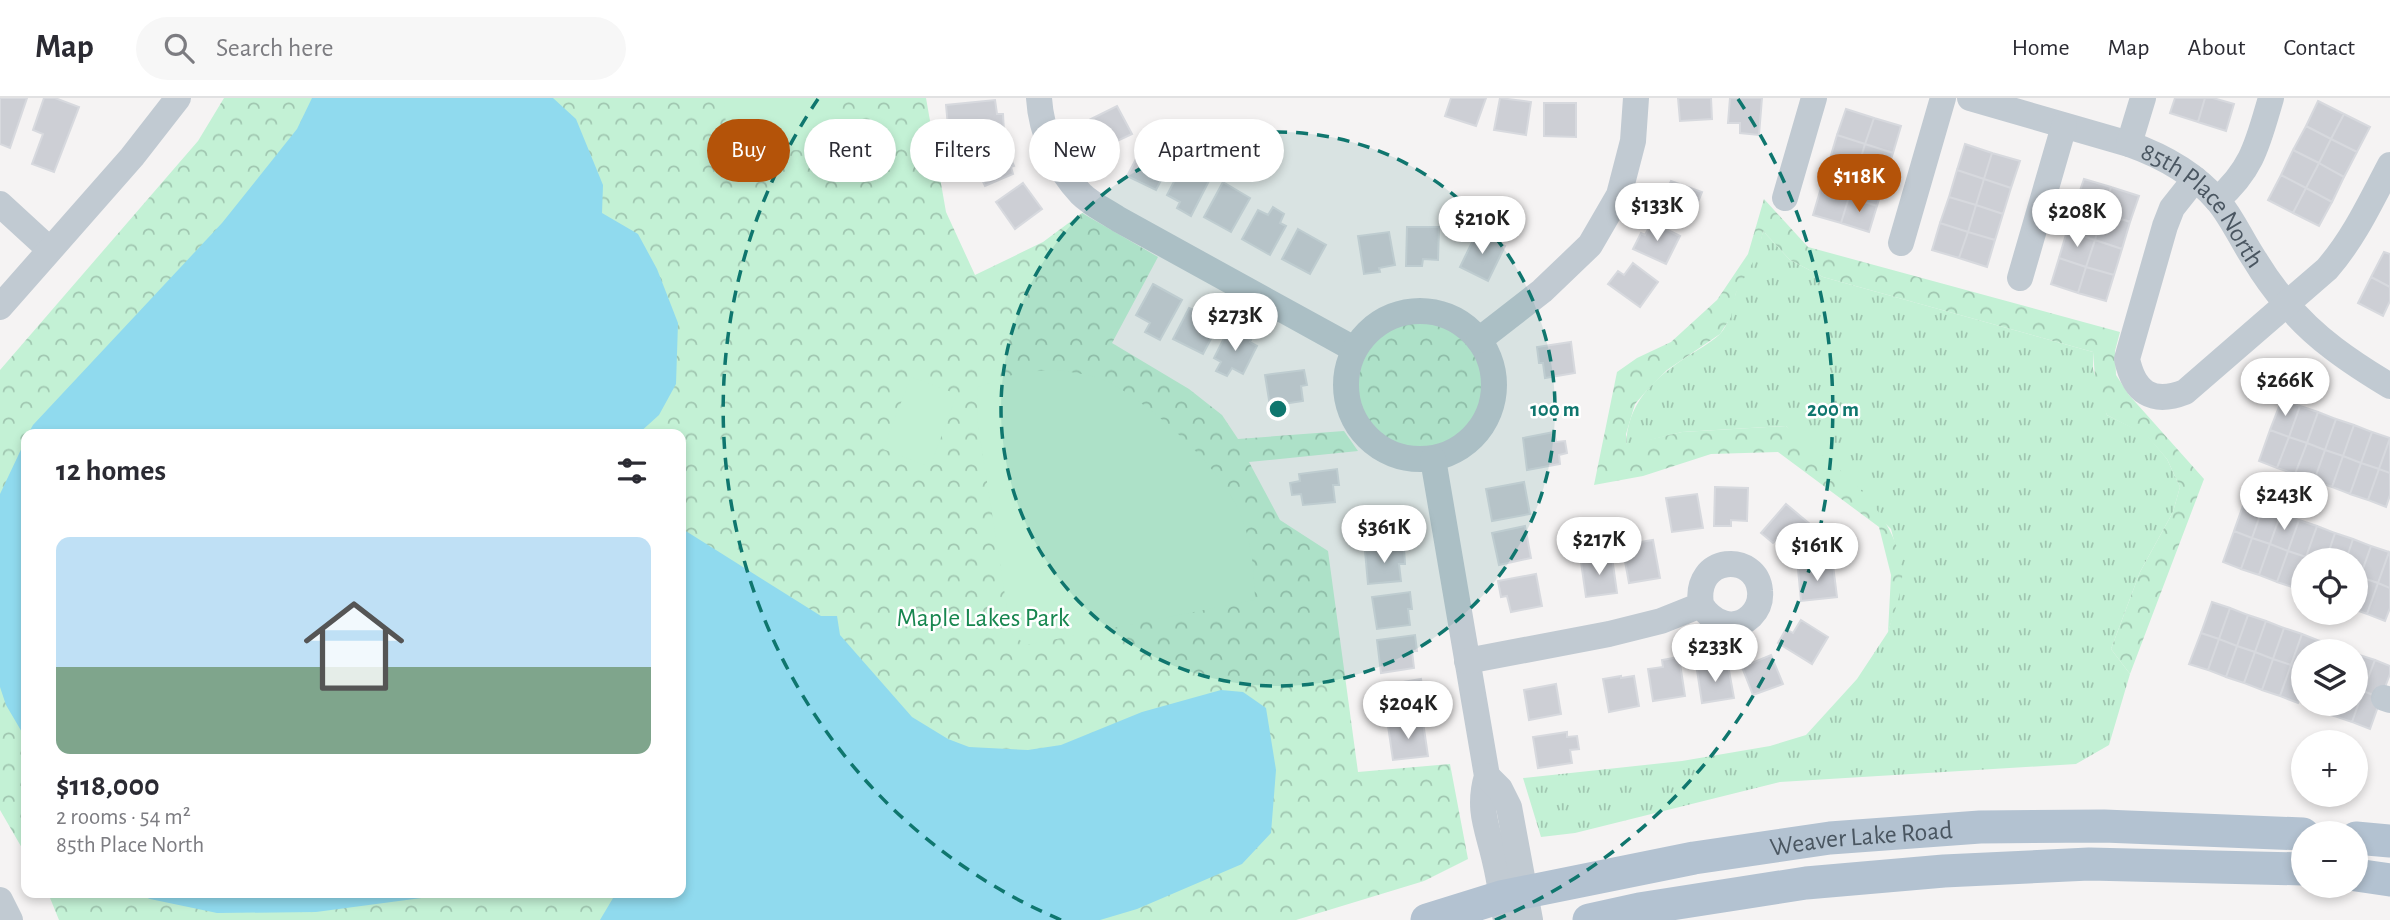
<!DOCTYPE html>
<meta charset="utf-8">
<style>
:root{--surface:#fff;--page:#f7f7f7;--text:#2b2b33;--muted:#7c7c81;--line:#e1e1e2;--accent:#b45309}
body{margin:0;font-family:"Alegreya Sans",sans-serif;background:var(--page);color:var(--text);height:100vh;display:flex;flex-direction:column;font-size:26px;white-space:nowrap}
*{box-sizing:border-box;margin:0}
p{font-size:23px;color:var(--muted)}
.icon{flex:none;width:38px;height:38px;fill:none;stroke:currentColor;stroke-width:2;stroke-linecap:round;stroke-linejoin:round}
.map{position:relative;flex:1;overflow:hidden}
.details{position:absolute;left:21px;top:331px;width:665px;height:469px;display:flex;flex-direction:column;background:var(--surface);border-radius:14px;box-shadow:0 4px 10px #0003}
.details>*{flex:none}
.hud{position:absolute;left:707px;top:21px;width:665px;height:63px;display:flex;gap:14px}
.buttons{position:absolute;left:2291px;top:450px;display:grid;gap:14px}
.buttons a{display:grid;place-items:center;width:77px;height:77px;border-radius:50%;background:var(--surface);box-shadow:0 4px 10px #0003;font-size:35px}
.price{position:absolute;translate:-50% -60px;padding:0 16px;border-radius:24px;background:#fff;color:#222;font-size:23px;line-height:46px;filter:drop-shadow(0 2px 4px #0008)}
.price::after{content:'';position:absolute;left:50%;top:42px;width:21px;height:16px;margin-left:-10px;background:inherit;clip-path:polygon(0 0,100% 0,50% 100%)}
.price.selected{background:var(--accent);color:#fff}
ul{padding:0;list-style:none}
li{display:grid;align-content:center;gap:14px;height:371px;padding:0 35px}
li+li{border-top:2px solid var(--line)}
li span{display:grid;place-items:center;height:217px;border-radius:14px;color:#555}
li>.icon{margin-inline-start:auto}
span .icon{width:126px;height:126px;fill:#fffc;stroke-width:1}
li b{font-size:30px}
h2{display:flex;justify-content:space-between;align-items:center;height:84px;padding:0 35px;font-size:30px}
.pill{padding:0 24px;border-radius:32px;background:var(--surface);box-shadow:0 4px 10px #0003;font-size:24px;line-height:63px}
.pill.selected{background:var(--accent);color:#fff}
header{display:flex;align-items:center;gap:42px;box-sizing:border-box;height:98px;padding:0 35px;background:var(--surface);border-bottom:2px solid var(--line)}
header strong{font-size:33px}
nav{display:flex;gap:38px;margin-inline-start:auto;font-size:24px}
.search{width:490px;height:63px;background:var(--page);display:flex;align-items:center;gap:18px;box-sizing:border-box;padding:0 24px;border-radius:38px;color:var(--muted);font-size:26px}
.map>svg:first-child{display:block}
.grass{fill:url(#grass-tufts)}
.forest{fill:url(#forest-crowns)}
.pitch{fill:#c3f1d5}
.water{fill:#90daee}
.building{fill:#cdcfd5;stroke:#d7d9de;stroke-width:2}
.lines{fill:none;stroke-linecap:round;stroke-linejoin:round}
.minor{stroke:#c1cad2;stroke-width:26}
.major{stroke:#b3c2d1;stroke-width:33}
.ring{fill:none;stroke:#0f766e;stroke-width:3.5;stroke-dasharray:12 9}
.labels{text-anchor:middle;stroke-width:5;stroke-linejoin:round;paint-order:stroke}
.street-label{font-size:26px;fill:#4a5661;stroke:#fff}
.park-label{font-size:26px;fill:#17864f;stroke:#fff}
.centre{fill:#0f766e;stroke:#fff;stroke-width:3.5}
.ring-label{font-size:21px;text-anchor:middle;font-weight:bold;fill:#0f766e;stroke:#fff;stroke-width:5;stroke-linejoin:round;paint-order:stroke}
</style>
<header>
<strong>Map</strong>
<div class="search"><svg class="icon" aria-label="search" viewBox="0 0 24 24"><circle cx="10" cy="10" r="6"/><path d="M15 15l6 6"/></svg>Search here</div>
<nav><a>Home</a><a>Map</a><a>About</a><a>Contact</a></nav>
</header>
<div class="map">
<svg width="2390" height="822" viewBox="0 0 2390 822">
<defs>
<pattern id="grass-tufts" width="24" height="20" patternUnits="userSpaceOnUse" patternTransform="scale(1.75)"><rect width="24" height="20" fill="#c3f1d5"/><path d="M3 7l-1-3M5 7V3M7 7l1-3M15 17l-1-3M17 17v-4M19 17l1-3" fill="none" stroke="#a0c6b0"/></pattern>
<pattern id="forest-crowns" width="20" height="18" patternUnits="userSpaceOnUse" patternTransform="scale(1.75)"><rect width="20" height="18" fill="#c3f1d5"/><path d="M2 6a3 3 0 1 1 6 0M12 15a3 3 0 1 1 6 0" fill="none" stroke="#a0c6b0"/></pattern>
</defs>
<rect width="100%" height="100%" fill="#f5f3f3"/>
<path class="grass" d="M1763,133L1790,162L1823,179L2093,254V271L2107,317L2147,337L2167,361L2180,389L2173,414L2140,474L2111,551L2130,576L2109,647L2076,666L1780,684L1575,735L1541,739L1523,680L1682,663L1770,648L1806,637L1857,581L1888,534L1896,506L1902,473L1891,431L1786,328L1682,334L1626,348C1627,305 1653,281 1688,258C1698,252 1710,245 1719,237C1732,224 1731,207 1737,192C1747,170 1758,158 1763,133Z"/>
<path class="forest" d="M224,0H926L946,114L975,177L1043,144L1082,115L1158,159L1112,245L1189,291L1222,317L1238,341L1344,333L1358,353L1249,364L1280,422L1328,453L1358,674L1450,666L1468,761L1424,783L1296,822H59L48,795L681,794V336H26V757L0,712V272L198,43Z
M1764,101L1808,149L2120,234L2115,253L2116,277L2129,297L2204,381L2130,576L2111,551L2140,474L2173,414L2180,389L2167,361L2147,338L2107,317L2096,291L2093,254L1823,179L1790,162L1763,133L1759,153L1736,195L1731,219L1720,236L1667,272L1648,291L1635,306L1626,336V347L1682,334L1786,328C1832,365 1894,408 1902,471C1904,490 1894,515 1888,534L1891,477L1879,429L1778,354L1711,356L1643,378L1594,387L1617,274L1637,260L1671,244L1717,202L1748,156Z
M1355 287a64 64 0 1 1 128 0a64 64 0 1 1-128 0Z"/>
<path class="pitch" d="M724,0H839L842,49L728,56Z
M1057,272C1077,275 1097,277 1114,287C1157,312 1223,371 1241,418C1252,445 1254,473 1255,502L1026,547L1011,535L977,321L978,289L1021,274Z
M911,279L957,296L930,369L883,351Z"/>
<path class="water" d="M312,0H553L576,21L603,87L602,115L638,136L657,171L678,225L676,286L659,317L638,336H28L33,327L222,125L297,31Z
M26,341V641L6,607L0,589V396Z
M681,430L821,518H837L840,537L912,619L948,641L969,649L1028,652L1061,647L1142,614L1221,592L1243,594L1266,610L1276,672L1271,735L1242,766L1137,811L1100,822H600L616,795L681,794Z
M136,795H459L316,814L217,815L150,801Z"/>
<path class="building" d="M0,0H27L10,50L0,46Z
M44,0H55L79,9L54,74L32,66L43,36L33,32Z
M1451,0H1486L1476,28L1445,18Z
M1500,0L1531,4L1526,37L1494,32Z
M1678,0H1711L1712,21L1680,23Z
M1730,0H1762L1759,37L1740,35V25H1728Z
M2175,0H2205L2198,24L2170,15Z
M2205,0H2213L2234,6L2226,33L2198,24Z
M995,2L997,16H1003L1004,34L949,39L946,7Z
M2318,3L2344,16L2331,41L2306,28Z
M1544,5H1576V39L1544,38Z
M1117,8L1132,36L1098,52L1091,39L1096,36L1089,22Z
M1846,11L1874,20L1865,46L1837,37Z
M2344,16L2370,29L2357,54L2331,41Z
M1874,20L1901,28L1893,55L1865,46Z
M2306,28L2331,41L2319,65L2293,52Z
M1837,37L1865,46L1857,73L1829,64Z
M2331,41L2357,54L2344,79L2319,65Z
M1146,42L1174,57L1156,92L1127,78Z
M1004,45L1014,68L1011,69L1013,76L985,88L980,77L972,81L967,70L975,66L972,59Z
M1865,46L1893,55L1885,81L1857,73Z
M1965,46L1992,55L1984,81L1957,72Z
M2293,52L2319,65L2306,90L2281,77Z
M1992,55L2020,63L2011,90L1984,81Z
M1829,64L1857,73L1849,99L1821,90Z
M2319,65L2344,79L2332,104L2306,90Z
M1182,68L1209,83L1191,118L1177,110L1180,104L1167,97Z
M1957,72L1984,81L1976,107L1949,99Z
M1857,73L1885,81L1877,108L1849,99Z
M2281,77L2306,90L2293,115L2268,102Z
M1984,81L2011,90L2003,116L1976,107Z
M2084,81L2111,89L2103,115L2075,107Z
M1671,83L1702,94L1690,124L1654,110L1660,95L1665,97Z
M1223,84L1250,100L1231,134L1204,119Z
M1023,85L1042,111L1015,131L996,104Z
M2111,89L2139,98L2130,124L2103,115Z
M1821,90L1849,99L1841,125L1813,117Z
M2306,90L2332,104L2319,128L2293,115Z
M1849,99L1877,108L1869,134L1841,125Z
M1949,99L1976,107L1968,134L1940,125Z
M1976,107L2003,116L1995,142L1968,134Z
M2075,107L2103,115L2095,142L2067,133Z
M1273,109L1284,116L1280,125L1286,128L1270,157L1242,141L1258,112L1268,117Z
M2103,115L2130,124L2122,151L2095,142Z
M1652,124L1680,138L1666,166L1633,151L1641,135L1645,137Z
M1940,125L1968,134L1959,160L1932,152Z
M1407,129H1439L1438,162L1423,161L1422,168H1406Z
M1298,131L1326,147L1310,176L1282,161Z
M2067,133L2095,142L2086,169L2059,160Z
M1389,134L1395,167L1379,170L1380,174L1364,176L1358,138Z
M1477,134L1505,148L1488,183L1460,169Z
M1968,134L1995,142L1987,169L1959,160Z
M2095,142L2122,151L2114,177L2086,169Z
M2384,154L2390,156V189L2371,179Z
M2059,160L2086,169L2078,195L2051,186Z
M1633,165L1658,184L1640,209L1608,186L1618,173L1624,177Z
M2086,169L2114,177L2106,203L2078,195Z
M2371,179L2390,189V203L2383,218L2358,205Z
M1153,186L1182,202L1160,242L1145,234L1150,225L1136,217Z
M1189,210L1204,217L1206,212L1222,220L1203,256L1173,241Z
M1229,230L1251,242L1250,244L1257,248L1243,276L1232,270L1227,278L1216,273L1221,264L1214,260Z
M1571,244L1575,275L1545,280L1543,265H1539L1537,249Z
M1304,272L1307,287L1301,288L1303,303L1270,308L1265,277Z
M2282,301L2300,308L2289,339L2270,332Z
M2300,308L2318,314L2307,345L2289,339Z
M2318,314L2336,321L2325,352L2307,345Z
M2336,321L2354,327L2343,358L2325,352Z
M2354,327L2372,334L2361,365L2343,358Z
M2270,332L2289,339L2277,370L2259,363Z
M1554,334L1556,344L1565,343L1567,355L1559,357L1560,366L1527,372L1523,340Z
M2372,334L2390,340L2379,371L2361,365Z
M2289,339L2307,345L2295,376L2277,370Z
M2390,340V375L2379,371Z
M2307,345L2325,352L2314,383L2295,376Z
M2325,352L2343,358L2332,389L2314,383Z
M2343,358L2361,365L2350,396L2332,389Z
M2361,365L2379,371L2368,402L2350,396Z
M1337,371L1339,387H1333L1335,404L1303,407L1301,396L1292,397L1290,385L1300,383L1299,376Z
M2379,371L2390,375V397L2386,409L2368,402Z
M1524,384L1530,416L1492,423L1486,391Z
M1715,389L1748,390L1747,423L1731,422V428H1714Z
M1697,396L1703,430L1672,434L1666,400Z
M2245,402L2263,409L2252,440L2234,433Z
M1786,406L1810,426L1788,452L1776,442L1773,445L1761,435Z
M1397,408L1399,423H1395L1397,440L1363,444L1360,412Z
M2263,409L2281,415L2270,446L2252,440Z
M2281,415L2299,422L2288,453L2270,446Z
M2299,422L2317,428L2306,459L2288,453Z
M1525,428L1531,460L1499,467L1492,435Z
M2317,428L2335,435L2326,462H2314L2306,459Z
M2234,433L2252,440L2241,471L2223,464Z
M2335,435L2353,441L2346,462H2326Z
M2252,440L2270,446L2259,477L2241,471Z
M2353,441L2371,448L2360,479L2356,477V462H2346Z
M1653,442L1660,480L1629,485L1622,447Z
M2270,446L2288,453L2277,484L2259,477Z
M2371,448L2389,454L2378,485L2360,479Z
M1404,450L1405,466H1399L1401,483L1368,486L1365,453Z
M2288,453L2306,459L2303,462L2295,490L2277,484Z
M2389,454L2390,455V490L2378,485Z
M1612,459L1617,495L1586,499L1581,464Z
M1833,467L1837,499L1801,503L1798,471Z
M1536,476L1542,508L1511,514L1507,498L1501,499L1498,483Z
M2360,479L2378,485L2367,516L2356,512V492Z
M2378,485L2390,490V510L2385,523L2367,516Z
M1410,494L1412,511H1408L1410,527L1377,531L1372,499Z
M2212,504L2230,510L2219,541L2201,535Z
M2230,510L2248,517L2237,548L2219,541Z
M2248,517L2266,523L2255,554L2237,548Z
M1801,522L1828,539L1812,566L1778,545L1786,531L1793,535Z
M2266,523L2284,530L2273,561L2255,554Z
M2284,530L2302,536L2291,567L2273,561Z
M2201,535L2219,541L2208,572L2189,566Z
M2302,536L2320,543L2317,553H2303V572L2291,567Z
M1415,537L1417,553H1412L1414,570L1381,575L1377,542Z
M2219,541L2237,548L2226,579L2208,572Z
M2320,543L2338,550L2337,553H2317Z
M2237,548L2255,554L2244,585L2226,579Z
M2255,554L2273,561L2262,592L2244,585Z
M2356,556L2375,562L2363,593L2356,591Z
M1771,557L1783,586L1753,597L1742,569Z
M1679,559L1685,598L1653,603L1648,571L1663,569L1662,562Z
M2273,561L2291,567L2280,598L2262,592Z
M2375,562L2390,568V576L2381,600L2363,593Z
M1728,567L1734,600L1702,605L1697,572Z
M2291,567L2303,572V591L2298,605L2280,598Z
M1621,578V580L1634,578L1639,608L1609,614L1603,581Z
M1421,581L1423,596L1419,597L1422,613L1389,617L1385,587Z
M1556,586L1561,616L1529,622L1524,592Z
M2356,591L2363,593L2352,624L2334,618L2339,606H2356Z
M2363,593L2381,600L2370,631L2352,624Z
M2318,606H2339L2334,618L2316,612Z
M1423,624L1428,658L1393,662L1388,628Z
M1567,634V639L1577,638L1579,651L1570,652L1572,665L1538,670L1533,639Z"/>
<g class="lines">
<g class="minor">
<path d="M1039,0C1041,34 1057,71 1081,96C1091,106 1106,113 1118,121L1354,251"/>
<path id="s1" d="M1970,0L2129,46C2163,58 2194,75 2218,103C2233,121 2242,143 2255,162C2264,177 2275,192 2286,205C2314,240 2352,265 2390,288"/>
<path d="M2129,46L2143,0"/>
<path d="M2195,81L2172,110L2165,128L2127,261C2134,294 2152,307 2185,294L2327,171C2354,140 2371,103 2390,67"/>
<path d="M1785,100L1814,0"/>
<path d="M2217,102C2253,71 2258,44 2271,0"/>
<path d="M0,106L49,151"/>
<path d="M1901,145L1943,0"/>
<path d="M2020,180L2064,28"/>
<path d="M0,209L132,59L178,0"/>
<circle cx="1420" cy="287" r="74"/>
<path d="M1479,242L1542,193L1590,147L1619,97L1633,43L1636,0"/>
<path d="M1433,361L1487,678C1477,712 1488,731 1495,763C1500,783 1502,802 1506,822"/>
<path d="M1467,563L1609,536L1661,523L1701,507C1712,524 1733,535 1751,518C1758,511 1761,503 1760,493C1757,454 1693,456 1701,507"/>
<path d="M2384,600L2390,602"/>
<path d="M1487,678L1500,691L1509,709L1530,822"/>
<path d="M0,802L10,822"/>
</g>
<g class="major">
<path d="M2356,740L2390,743"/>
<path d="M2356,777L2390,782"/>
<path id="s2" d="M1427,822L1501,799L1694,760L1830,740L1980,729L2104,728L2303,736"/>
<path d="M1589,822L1639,811L1806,785L1944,773L2089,766L2303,771"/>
</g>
</g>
<circle cx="1278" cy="311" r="277" fill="#0f766e" fill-opacity=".12"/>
<g class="ring">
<circle cx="1278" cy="311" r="277"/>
<path d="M1061 822A555 555 0 0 1 818 1M1738 1A555 555 0 0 1 1495 822"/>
</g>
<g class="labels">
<g class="street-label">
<text dy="9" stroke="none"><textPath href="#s1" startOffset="264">85th Place North</textPath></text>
<text dy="9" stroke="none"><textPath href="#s2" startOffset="443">Weaver Lake Road</textPath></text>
</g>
<g class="park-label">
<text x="983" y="528">Maple Lakes Park</text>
</g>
</g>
<circle cx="1278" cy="311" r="10" class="centre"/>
<g class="ring-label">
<text x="1555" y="318">100 m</text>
<text x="1833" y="318">200 m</text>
</g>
</svg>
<div class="buttons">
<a><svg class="icon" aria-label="locate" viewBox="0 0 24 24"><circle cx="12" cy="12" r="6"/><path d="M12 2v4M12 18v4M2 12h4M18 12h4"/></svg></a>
<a><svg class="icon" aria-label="layers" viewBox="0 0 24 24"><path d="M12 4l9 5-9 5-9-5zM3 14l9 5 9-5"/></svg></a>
<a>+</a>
<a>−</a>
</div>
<b class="price selected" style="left:1859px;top:116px">$118K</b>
<b class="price" style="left:1657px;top:145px">$133K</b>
<b class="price" style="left:2077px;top:151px">$208K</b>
<b class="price" style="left:1482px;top:158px">$210K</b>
<b class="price" style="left:1235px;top:255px">$273K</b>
<b class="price" style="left:2285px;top:320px">$266K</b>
<b class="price" style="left:2284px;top:434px">$243K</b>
<b class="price" style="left:1384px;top:467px">$361K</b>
<b class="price" style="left:1599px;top:479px">$217K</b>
<b class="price" style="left:1817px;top:485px">$161K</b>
<b class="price" style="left:1715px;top:586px">$233K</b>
<b class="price" style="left:1408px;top:643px">$204K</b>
<div class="hud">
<a class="pill selected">Buy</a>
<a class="pill">Rent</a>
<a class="pill">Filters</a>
<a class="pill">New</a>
<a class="pill">Apartment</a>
</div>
<section class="details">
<h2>12 homes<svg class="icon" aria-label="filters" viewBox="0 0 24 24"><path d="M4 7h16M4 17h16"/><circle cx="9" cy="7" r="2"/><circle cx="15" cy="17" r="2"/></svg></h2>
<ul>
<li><span style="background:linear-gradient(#bfe0f5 60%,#7fa58c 0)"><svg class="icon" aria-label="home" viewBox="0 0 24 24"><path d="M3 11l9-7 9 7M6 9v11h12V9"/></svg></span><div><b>$118,000</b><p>2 rooms · 54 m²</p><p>85th Place North</p></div></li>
</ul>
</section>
</div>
